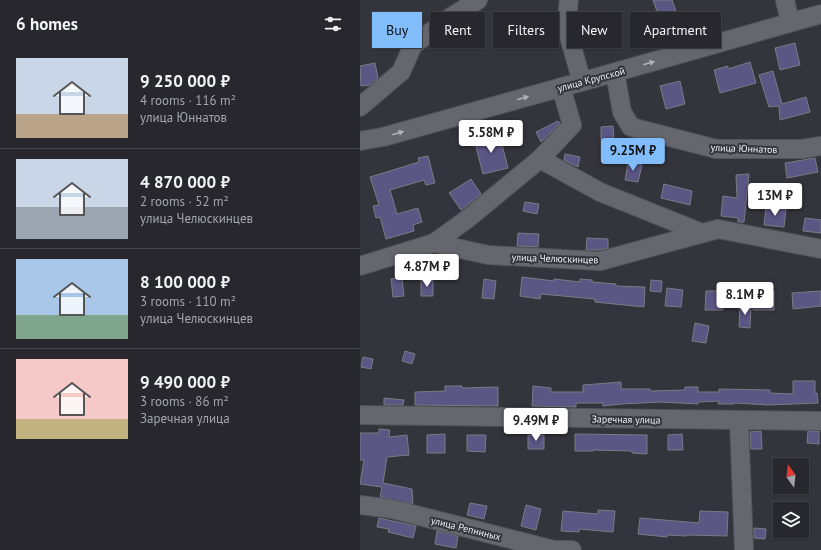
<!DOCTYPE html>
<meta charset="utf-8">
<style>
:root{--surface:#27272d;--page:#333339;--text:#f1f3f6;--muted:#a4a5aa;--line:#434449;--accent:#81bdfa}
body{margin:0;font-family:"PT Sans",sans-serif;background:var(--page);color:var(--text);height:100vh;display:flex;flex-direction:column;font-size:15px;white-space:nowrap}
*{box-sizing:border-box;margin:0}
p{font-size:13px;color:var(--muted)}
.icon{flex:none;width:22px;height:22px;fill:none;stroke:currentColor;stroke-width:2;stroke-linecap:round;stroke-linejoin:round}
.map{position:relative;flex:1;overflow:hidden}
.details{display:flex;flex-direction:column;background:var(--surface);width:360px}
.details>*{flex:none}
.top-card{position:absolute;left:12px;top:12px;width:380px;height:36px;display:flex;gap:8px}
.needle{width:26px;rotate:345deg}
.fabs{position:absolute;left:413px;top:458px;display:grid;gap:8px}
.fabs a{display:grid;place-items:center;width:36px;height:36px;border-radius:0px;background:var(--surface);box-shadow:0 1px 3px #0004,0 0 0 1px var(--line);font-size:20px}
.price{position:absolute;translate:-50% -34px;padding:0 9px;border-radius:4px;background:#fff;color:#222;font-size:13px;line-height:26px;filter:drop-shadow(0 1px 2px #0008)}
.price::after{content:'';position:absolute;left:50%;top:24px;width:12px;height:9px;margin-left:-6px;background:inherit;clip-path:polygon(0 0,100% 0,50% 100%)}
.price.current{background:var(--accent);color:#111}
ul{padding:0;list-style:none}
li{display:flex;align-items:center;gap:12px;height:100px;padding:0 16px}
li+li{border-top:1px solid var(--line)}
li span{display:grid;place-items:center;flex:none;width:112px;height:80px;border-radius:0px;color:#555}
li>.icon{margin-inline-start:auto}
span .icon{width:48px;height:48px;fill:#fffc;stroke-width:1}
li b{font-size:17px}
h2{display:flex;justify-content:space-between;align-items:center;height:48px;padding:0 16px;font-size:17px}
.pill{padding:0 14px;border-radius:0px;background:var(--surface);box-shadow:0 1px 3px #0004,0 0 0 1px var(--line);font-size:14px;line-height:36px}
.pill.current{background:var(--accent);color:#111}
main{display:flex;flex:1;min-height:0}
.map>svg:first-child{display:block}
.building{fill:#5b5684;stroke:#7b7a83}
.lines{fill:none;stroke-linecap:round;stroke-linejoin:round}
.minor-casing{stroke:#535359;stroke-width:20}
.minor{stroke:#66666f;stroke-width:18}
.oneway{fill:#b1b1b8}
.labels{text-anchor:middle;stroke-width:4;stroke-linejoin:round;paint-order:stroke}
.street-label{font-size:10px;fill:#efeef3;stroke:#34343c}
</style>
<main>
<section class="details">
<h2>6 homes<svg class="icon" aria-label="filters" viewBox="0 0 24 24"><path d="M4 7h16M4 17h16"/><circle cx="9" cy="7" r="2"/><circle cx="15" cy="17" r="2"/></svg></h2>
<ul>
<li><span style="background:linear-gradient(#c9d6e8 70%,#b9a48a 0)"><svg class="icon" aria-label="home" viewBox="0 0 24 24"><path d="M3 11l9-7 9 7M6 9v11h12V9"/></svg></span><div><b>9 250 000 ₽</b><p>4 rooms · 116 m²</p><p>улица Юннатов</p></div></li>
<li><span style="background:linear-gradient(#c9d6e8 60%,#9aa5b1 0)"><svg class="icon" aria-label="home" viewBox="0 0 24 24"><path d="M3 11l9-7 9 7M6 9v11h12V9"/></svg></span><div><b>4 870 000 ₽</b><p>2 rooms · 52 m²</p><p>улица Челюскинцев</p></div></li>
<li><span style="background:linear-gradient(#a9c7e8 70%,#7fa58c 0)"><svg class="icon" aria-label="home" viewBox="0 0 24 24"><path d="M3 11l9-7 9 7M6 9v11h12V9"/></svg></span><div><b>8 100 000 ₽</b><p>3 rooms · 110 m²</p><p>улица Челюскинцев</p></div></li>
<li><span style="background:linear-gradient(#f6c9c9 75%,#c2b280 0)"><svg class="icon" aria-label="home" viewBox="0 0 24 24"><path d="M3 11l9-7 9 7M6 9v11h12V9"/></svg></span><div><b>9 490 000 ₽</b><p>3 rooms · 86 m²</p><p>Заречная улица</p></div></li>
</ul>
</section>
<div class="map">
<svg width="461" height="550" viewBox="0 0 461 550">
<rect width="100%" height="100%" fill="#34343c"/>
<path class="building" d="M293,0H312L316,11L299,17Z
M245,13L250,30L228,36L223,18Z
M191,15L199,39L177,46L170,22Z
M435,43L440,65L420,70L415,48Z
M390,62L396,83L360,93L354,70L368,66V69Z
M15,63L18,78L10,85L1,86L0,66Z
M413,71L422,104L446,97L450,112L420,120L419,106L409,107L399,75Z
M320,81L325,104L306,109L300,86Z
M198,121L200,123L181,142L176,132Z
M253,126L254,140H241V127Z
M139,133L148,168L123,174L114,139Z
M205,154L220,157L218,167L204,160Z
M68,156L75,183L66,185L64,180L30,190L37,214L58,208L62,222L53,225L54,231L26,239L20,217L16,218L13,206L19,205L10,177L59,162L58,158Z
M455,158L458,172L427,178L425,163Z
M268,163L282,165L278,182L265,180Z
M389,174L384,222H378V218L361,216L363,196L377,198L376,175Z
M111,179L121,194L101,210L89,193Z
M304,184L332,191L330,205L301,198Z
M165,202L179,204L177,214L163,211Z
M406,207L426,209L424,227L404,225Z
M445,218L461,220V233L443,231Z
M158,233L179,234L178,247L157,246Z
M227,238L248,239V248L239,250H226Z
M42,277L44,296L33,297L31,279Z
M162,277L194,281V279L220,282V279L232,280V282L256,284V286L285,287L284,307L235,302V299L181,294L180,299L160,296Z
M61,279H73V296H61Z
M124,279L136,281L134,299L122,298Z
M291,280L302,281L301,292L290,291Z
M307,288L323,290L321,307L305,306Z
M346,291H363V310H345Z
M393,291H414V310H393Z
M461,291V306L433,309L432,293Z
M380,304H391L390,328L379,327Z
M335,323L349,326L346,343L332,341Z
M45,351L55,354L52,364L42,361Z
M3,357L13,359L11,369L1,367Z
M433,381H455V393H457L458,403L409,405L374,403V404H358L359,401L338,402V404L301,402L262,404L243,406V403H216V407L172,406L173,386L191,388V392H223V385L261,382V389H290V391L325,390V387H338V392H359V389L410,390V393L433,394Z
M85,386H102V388L138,387V406L55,405V392L85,391Z
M24,398L44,400L43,405H24Z
M19,429L30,430L29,437L47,435L49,455L27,457L23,483L52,489L53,504L20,497L22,487L0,484L4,460H0V433H19Z
M401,431L402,449H391L390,432Z
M448,431H459V444L447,443Z
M85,434V453H67V435Z
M215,434L287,435V454L272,453V451L233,450V451H215Z
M322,434L323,450H308V435Z
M107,435H126L125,452L107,451Z
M168,435H184V449H168Z
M110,503L127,506L124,519L107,515Z
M166,505L181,509L176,530L161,526Z
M238,510L255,511L253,532L219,529V532L201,531L203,511L238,514Z
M340,511L368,512L367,536L326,535V536L307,535V537L278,534L280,518L339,523Z
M19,518L56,526L53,538L28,532L29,529L17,527Z
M394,528L406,529L405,539L394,538Z
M77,531L98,536L96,548L75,544Z"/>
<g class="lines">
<g class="minor-casing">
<path id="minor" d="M209,0L206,26L222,82
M425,0L430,22
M255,72L262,112L271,127L356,149H442L461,146
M0,107L41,72L53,45L91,17L118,0
M0,141L23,137L235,78L461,14
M180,159L240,192L342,233
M74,243L106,220L180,159L212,125L201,87
M0,266L74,243L128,255L240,261L358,229L461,249
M0,415L461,421
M379,420L384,550
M0,505L32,509L194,550H212"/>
</g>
<use href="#minor" class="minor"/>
</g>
<defs><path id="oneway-solid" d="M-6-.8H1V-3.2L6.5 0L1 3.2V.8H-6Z"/></defs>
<g class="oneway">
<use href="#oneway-solid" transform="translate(289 63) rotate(-16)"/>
<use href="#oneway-solid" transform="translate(163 98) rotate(-16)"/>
<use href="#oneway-solid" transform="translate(38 133) rotate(-16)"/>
</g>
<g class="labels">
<g class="street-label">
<text transform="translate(231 79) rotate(-15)" y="4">улица Крупской</text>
<text transform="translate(384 148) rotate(2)" y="4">улица Юннатов</text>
<text transform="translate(195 258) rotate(2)" y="4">улица Челюскинцев</text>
<text transform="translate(266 419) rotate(1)" y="4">Заречная улица</text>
<text transform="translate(106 528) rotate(14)" y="4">улица Репниных</text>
</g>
</g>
</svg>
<div class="fabs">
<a><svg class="needle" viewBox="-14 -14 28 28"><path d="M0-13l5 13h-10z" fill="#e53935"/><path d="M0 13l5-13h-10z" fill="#a4a5aa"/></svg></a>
<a><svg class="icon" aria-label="layers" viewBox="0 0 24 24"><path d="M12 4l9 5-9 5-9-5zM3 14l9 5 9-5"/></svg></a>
</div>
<b class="price" style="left:131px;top:154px">5.58M ₽</b>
<b class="price current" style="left:273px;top:172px">9.25M ₽</b>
<b class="price" style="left:415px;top:217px">13M ₽</b>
<b class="price" style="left:67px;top:288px">4.87M ₽</b>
<b class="price" style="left:385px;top:316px">8.1M ₽</b>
<b class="price" style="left:176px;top:442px">9.49M ₽</b>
<div class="top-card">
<a class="pill current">Buy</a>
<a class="pill">Rent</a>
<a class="pill">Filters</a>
<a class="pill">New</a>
<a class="pill">Apartment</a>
</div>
</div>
</main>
